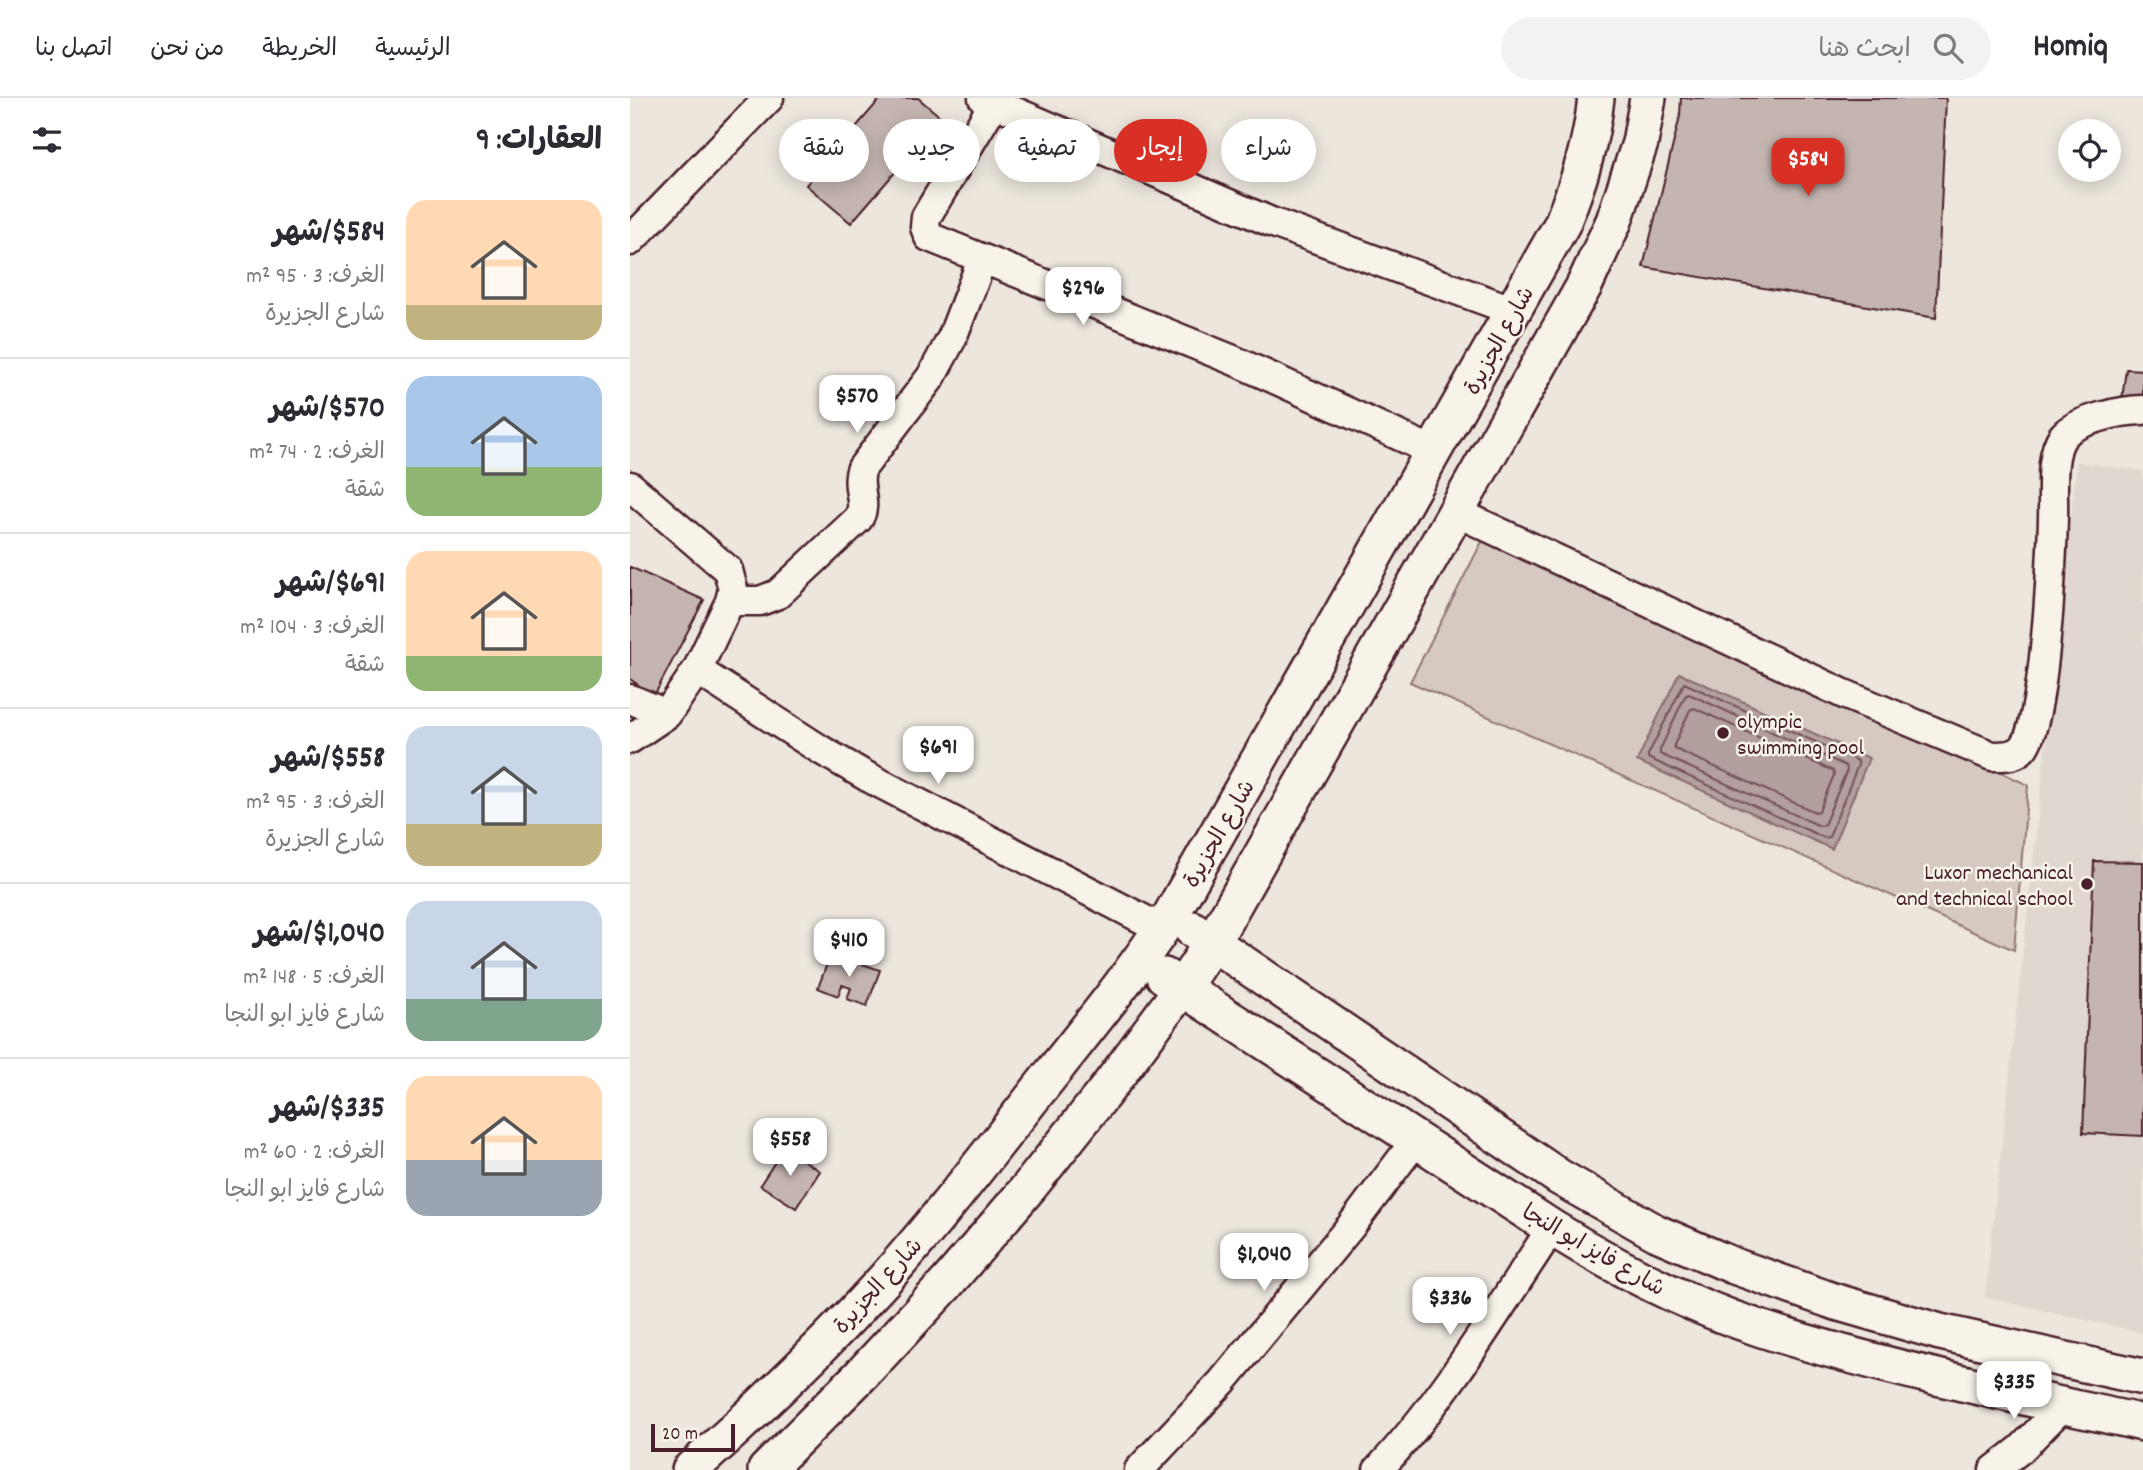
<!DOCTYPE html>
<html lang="ar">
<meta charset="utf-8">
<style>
:root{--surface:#fff;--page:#f2f2f3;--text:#2b2b33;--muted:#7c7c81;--line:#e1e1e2;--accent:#d93025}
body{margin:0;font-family:Dekko,"Playpen Sans Arabic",sans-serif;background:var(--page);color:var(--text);direction:rtl;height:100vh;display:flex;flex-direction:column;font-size:26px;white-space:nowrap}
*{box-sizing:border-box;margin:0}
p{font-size:23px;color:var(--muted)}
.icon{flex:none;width:38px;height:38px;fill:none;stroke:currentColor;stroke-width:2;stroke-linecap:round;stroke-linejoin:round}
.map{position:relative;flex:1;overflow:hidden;direction:ltr}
.sheet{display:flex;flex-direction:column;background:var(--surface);width:630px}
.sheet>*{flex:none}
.top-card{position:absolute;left:21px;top:21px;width:665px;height:63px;direction:rtl;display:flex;gap:14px}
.controls{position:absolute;left:1428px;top:21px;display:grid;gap:14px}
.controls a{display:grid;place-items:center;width:63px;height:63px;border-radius:50%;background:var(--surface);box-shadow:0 4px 18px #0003;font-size:35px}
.scale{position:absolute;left:21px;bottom:18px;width:84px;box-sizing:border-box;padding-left:7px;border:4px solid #4a1f2b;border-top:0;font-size:19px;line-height:24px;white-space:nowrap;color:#4a1f2b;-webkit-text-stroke:5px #f7f3e8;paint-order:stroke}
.price{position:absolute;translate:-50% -60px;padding:0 16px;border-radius:14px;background:#fff;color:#222;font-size:23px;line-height:46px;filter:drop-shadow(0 2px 4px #0008)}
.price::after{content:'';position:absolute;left:50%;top:42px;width:21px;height:16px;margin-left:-10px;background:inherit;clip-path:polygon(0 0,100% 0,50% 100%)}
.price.on{background:var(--accent);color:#fff}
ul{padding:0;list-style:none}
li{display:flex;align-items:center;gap:21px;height:175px;padding:0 28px}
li+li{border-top:2px solid var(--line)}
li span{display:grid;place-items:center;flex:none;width:196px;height:140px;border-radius:21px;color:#555}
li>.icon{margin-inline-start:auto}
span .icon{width:84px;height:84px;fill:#fffc;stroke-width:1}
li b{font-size:30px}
h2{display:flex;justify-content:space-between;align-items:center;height:84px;padding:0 28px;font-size:30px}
.pill{padding:0 24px;border-radius:32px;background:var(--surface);box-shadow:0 4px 18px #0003;font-size:24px;line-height:63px}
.pill.on{background:var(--accent);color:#fff}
header{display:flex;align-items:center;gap:42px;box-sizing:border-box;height:98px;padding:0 35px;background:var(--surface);border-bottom:2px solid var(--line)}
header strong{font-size:33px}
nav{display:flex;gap:38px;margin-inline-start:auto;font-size:24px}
.search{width:490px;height:63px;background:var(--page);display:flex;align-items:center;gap:18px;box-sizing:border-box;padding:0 24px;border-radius:38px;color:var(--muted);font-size:26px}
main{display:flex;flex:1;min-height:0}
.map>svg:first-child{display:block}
.built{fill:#e0d7d0}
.green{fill:#d5c9c2;stroke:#907476;stroke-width:2}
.water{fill:#b39f9d;stroke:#896c6f;stroke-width:2}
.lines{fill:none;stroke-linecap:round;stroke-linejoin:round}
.shore{stroke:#745259;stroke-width:2}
.building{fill:#c4b5b0;stroke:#4a1f2b;stroke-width:2}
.minor-casing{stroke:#4a1f2b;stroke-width:33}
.major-casing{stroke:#4a1f2b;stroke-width:40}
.minor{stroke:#f7f3e8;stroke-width:28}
.major{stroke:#f7f3e8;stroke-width:35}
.poi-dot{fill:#4a1f2b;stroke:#f7f3e8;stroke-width:2.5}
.labels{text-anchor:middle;stroke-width:5;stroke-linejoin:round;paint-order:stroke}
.street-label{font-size:23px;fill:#4a1f2b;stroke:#f7f3e8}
.poi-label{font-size:23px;fill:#4a1f2b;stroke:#f7f3e8;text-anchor:start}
</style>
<header>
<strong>Homiq</strong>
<div class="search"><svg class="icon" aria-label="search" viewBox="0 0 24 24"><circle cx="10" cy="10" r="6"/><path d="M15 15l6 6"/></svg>ابحث هنا</div>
<nav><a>الرئيسية</a><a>الخريطة</a><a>من نحن</a><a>اتصل بنا</a></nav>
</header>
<main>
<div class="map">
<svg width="1513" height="1372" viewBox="0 0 1513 1372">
<rect width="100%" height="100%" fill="#ece6dd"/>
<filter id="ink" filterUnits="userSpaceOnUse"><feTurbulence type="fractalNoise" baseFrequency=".0143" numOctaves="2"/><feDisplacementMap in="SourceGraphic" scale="14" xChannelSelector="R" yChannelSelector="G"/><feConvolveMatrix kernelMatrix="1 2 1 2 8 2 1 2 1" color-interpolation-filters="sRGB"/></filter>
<g filter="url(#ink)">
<path class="built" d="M1447,364L1513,373V1235L1355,1199Z"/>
<path class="green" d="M860,428L1398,687L1384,852L780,584Z"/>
<path class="water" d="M1049,575L1239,660L1202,751L1007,663Z"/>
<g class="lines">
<path class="shore" d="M1054,585L1228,663V667L1199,739L1195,740L1018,660V657Z
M1059,596L1216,668L1217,672L1194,727L1190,728L1030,656V652L1055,598Z
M1064,610L1203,673L1204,677L1189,713L1185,714L1045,651L1044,647L1060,612Z"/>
</g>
<path class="building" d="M251,0H288L312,20L221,125L176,87Z
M1051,0H1316L1306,220L1013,169L1050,18Z
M1496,271L1513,272V302L1492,301Z
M0,469L74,502L24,598L0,581Z
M1464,763L1513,764V1038L1453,1035Z
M201,855L250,872L237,908L217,901L221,890L212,887L208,898L188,890Z
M154,1050L190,1073L166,1110L130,1087Z"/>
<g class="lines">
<g class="minor-casing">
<path id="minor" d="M353,0L641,124L884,213
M364,5L296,119L295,129L299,139L603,262L805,354
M0,143L139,0
M0,388L98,472L103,491L100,503L67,572L37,616L0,601
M826,414L1214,596L1362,658C1372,658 1384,659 1392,651C1415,629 1422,460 1423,421C1424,398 1419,356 1433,338C1446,322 1493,312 1513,312
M100,503H130L148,496L228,421C239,405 224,389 232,370L301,279L322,240L352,162
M67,572L191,652L236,678L532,831
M0,641L37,616
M509,1372L592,1284L721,1128L786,1042
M748,1372C816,1300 867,1212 922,1130
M1364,1372L1391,1351L1434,1307"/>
</g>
<g class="major-casing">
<path id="major" d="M562,831L929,1079L1027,1135L1104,1168L1206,1204L1310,1234L1513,1279
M534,878L922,1130C988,1171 1058,1207 1132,1231C1257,1271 1385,1297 1513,1325
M60,1372C127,1313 192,1250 253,1183C307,1123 357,1058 407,994C453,936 500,879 541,817L932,126C949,84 961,46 966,0
M136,1372L231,1277L317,1185L399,1089L477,991L552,890L583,843L954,188L984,123L1010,45L1018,0"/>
</g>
<use href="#minor" class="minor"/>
<use href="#major" class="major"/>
</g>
</g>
<g class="poi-dot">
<circle cx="1093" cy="635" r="7"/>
<circle cx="1457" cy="786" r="7"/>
</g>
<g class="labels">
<g class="street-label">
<text transform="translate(868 242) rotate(-61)" y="8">شارع الجزيرة</text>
<text transform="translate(588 735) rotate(-60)" y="8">شارع الجزيرة</text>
<text transform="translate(964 1151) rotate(30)" y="8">شارع فايز ابو النجا</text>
<text transform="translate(247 1187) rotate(-48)" y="8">شارع الجزيرة</text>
</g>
<g class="poi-label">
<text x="1107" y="630">olympic<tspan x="1107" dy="26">swimming pool</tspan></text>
<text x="1443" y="781" text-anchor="end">Luxor mechanical<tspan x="1443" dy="26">and technical school</tspan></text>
</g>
</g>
</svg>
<div class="controls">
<a><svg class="icon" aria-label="locate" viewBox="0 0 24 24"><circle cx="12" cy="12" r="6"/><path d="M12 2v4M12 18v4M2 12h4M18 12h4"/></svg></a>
</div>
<div class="scale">20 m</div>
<b class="price on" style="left:1178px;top:100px">$584</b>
<b class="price" style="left:453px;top:229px">$296</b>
<b class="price" style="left:227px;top:337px">$570</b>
<b class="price" style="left:308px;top:688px">$691</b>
<b class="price" style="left:219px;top:881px">$410</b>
<b class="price" style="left:160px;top:1080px">$558</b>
<b class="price" style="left:634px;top:1195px">$1,040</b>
<b class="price" style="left:820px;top:1239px">$336</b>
<b class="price" style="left:1384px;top:1323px">$335</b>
<div class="top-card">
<a class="pill">شراء</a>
<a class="pill on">إيجار</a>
<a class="pill">تصفية</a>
<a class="pill">جديد</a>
<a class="pill">شقة</a>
</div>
</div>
<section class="sheet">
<h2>العقارات: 9<svg class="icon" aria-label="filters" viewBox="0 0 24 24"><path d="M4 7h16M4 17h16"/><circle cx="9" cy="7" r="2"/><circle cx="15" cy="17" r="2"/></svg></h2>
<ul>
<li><span style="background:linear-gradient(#ffd9b3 75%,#c2b280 0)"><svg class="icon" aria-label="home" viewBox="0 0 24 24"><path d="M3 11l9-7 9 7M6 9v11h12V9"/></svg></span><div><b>$584/شهر</b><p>الغرف: 3 · 95 m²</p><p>شارع الجزيرة</p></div></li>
<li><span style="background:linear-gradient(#a9c7e8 65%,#8fb573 0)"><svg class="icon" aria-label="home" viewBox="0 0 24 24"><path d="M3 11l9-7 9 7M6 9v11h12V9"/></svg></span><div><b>$570/شهر</b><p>الغرف: 2 · 74 m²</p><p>شقة</p></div></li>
<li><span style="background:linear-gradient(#ffd9b3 75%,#8fb573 0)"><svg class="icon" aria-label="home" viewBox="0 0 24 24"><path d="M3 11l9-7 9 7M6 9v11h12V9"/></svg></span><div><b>$691/شهر</b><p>الغرف: 3 · 104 m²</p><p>شقة</p></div></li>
<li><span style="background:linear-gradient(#c9d6e8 70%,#c2b280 0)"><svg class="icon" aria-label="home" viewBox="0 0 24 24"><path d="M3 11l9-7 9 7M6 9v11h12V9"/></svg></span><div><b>$558/شهر</b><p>الغرف: 3 · 95 m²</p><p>شارع الجزيرة</p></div></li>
<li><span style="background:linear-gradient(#c9d6e8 70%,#7fa58c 0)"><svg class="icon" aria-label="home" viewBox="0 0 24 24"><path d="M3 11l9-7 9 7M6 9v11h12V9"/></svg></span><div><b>$1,040/شهر</b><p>الغرف: 5 · 148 m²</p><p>شارع فايز ابو النجا</p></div></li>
<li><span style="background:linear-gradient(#ffd9b3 60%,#9aa5b1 0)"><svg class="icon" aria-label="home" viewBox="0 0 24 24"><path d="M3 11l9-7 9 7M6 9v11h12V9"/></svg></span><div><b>$335/شهر</b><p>الغرف: 2 · 60 m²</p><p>شارع فايز ابو النجا</p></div></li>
</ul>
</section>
</main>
